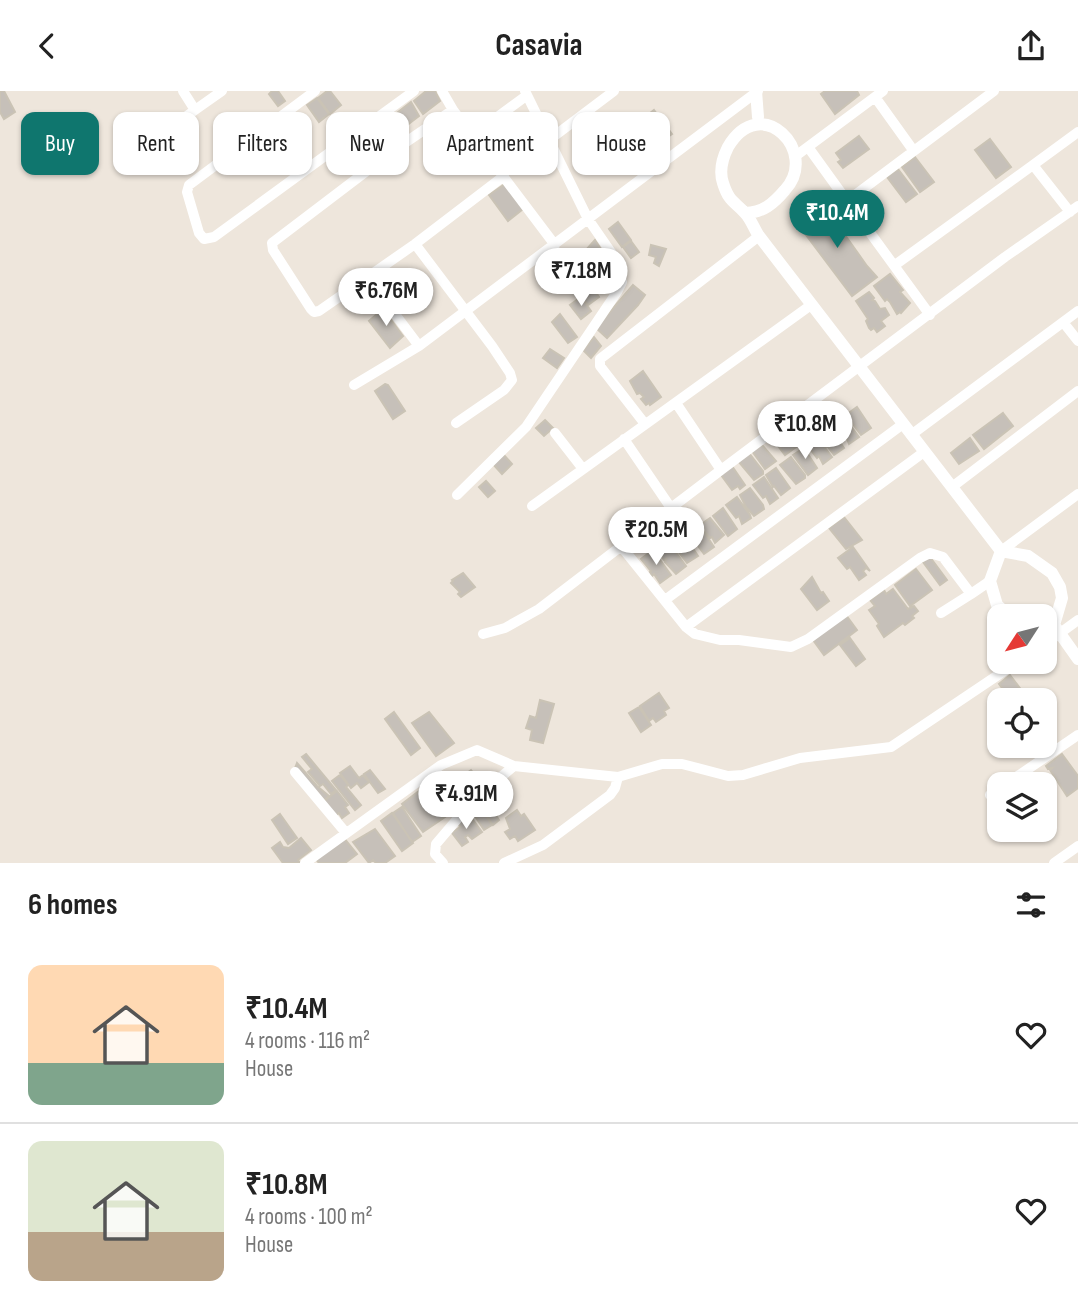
<!DOCTYPE html>
<meta charset="utf-8">
<style>
:root{--surface:#fff;--page:#f6f6f6;--text:#222;--muted:#767676;--line:#e0e0e0;--accent:#0f766e}
body{margin:0;font-family:"Sofia Sans Condensed",sans-serif;background:var(--page);color:var(--text);height:100vh;display:flex;flex-direction:column;font-size:26px;white-space:nowrap}
*{box-sizing:border-box;margin:0}
p{font-size:23px;color:var(--muted)}
.icon{flex:none;width:38px;height:38px;fill:none;stroke:currentColor;stroke-width:2;stroke-linecap:round;stroke-linejoin:round}
.map{position:relative;height:772px;overflow:hidden}
.sheet{display:flex;flex-direction:column;background:var(--surface);flex:1}
.sheet>*{flex:none}
.hud{position:absolute;left:21px;top:21px;width:700px;height:63px;display:flex;gap:14px}
.needle{width:46px;rotate:234deg}
.fabs{position:absolute;left:987px;top:513px;display:grid;gap:14px}
.fabs a{display:grid;place-items:center;width:70px;height:70px;border-radius:14px;background:var(--surface);box-shadow:0 2px 5px #0004;font-size:35px}
.price{position:absolute;translate:-50% -60px;padding:0 16px;border-radius:24px;background:#fff;color:#222;font-size:23px;line-height:46px;filter:drop-shadow(0 2px 4px #0008)}
.price::after{content:'';position:absolute;left:50%;top:42px;width:21px;height:16px;margin-left:-10px;background:inherit;clip-path:polygon(0 0,100% 0,50% 100%)}
.price.active{background:var(--accent);color:#fff}
ul{padding:0;list-style:none}
li{display:flex;align-items:center;gap:21px;height:175px;padding:0 28px}
li+li{border-top:2px solid var(--line)}
li span{display:grid;place-items:center;flex:none;width:196px;height:140px;border-radius:14px;color:#555}
li>.icon{margin-inline-start:auto}
span .icon{width:84px;height:84px;fill:#fffc;stroke-width:1}
li b{font-size:30px}
h2{display:flex;justify-content:space-between;align-items:center;height:84px;padding:0 28px;font-size:30px}
.chip{padding:0 24px;border-radius:14px;background:var(--surface);box-shadow:0 2px 5px #0004;font-size:24px;line-height:63px}
.chip.active{background:var(--accent);color:#fff}
header{display:flex;justify-content:space-between;align-items:center;height:91px;padding:0 28px;background:var(--surface);font-size:32px;font-weight:700}
.map>svg:first-child{display:block}
.building{fill:#c6c0b9;stroke:#cac3b5;stroke-width:2}
.lines{fill:none;stroke-linecap:round;stroke-linejoin:round}
.minor{stroke:#fff;stroke-width:10}
.tertiary{stroke:#fff;stroke-width:12}
</style>
<header><svg class="icon" aria-label="back" viewBox="0 0 24 24"><path d="M15 5l-7 7 7 7"/></svg>Casavia<svg class="icon" aria-label="share" viewBox="0 0 24 24"><path d="M12 15V3M7 8l5-5 5 5M5 13v7h14v-7"/></svg></header>
<div class="map">
<svg width="1078" height="772" viewBox="0 0 1078 772">
<rect width="100%" height="100%" fill="#eee6dc"/>
<path class="building" d="M0,0H4L15,21L4,28L0,21Z
M272,0H278L285,10L278,15L269,3Z
M327,0H330L341,14L330,23L318,7Z
M426,0H435L440,10L423,23L414,10Z
M825,0H857L859,4L835,23L821,3Z
M317,7L329,23L319,31L307,14Z
M411,11L419,25L402,38L393,25Z
M654,19L672,43L662,50L644,27Z
M391,26L397,41L389,47L379,34Z
M276,37L287,53L276,61L265,46Z
M859,45L869,58L843,77L838,71L841,69L836,62Z
M990,48L1011,76L996,87L975,59Z
M915,66L934,91L920,101L902,76Z
M898,78L917,103L906,111L887,86Z
M505,93L523,118L508,130L489,104Z
M823,113L867,175L877,186L852,205L797,132Z
M618,131L631,149L622,156L609,138Z
M595,149L604,163L593,171L585,160Z
M631,150L639,161L631,167L623,156Z
M651,154L666,158L659,175L654,172L656,166L649,164Z
M890,183L903,199L900,201L910,212L901,222L900,221L897,223L890,211L887,208L885,210L874,195Z
M633,194L645,204L638,214L607,247L596,237Z
M593,197L599,206L588,214L582,206Z
M869,201L874,207L872,209L875,210L880,218L885,217L889,224L881,230L885,235L877,241L874,237L871,239L869,237L866,230L868,228L856,210Z
M581,206L591,220L581,228L570,214Z
M383,218L403,245L390,257L369,230Z
M560,223L577,246L568,252L552,231Z
M594,246L601,255L591,267L583,259Z
M550,258L564,267L557,277L543,267Z
M643,280L661,306L650,314L649,312L646,314L641,308L644,306L640,302L637,303L630,290Z
M385,293L388,294L405,320L393,328L375,300Z
M857,316L871,337L861,344L846,324Z
M1003,322L1013,335L984,358L973,344Z
M844,326L859,346L849,353L846,345L843,347L833,334Z
M545,329L553,337L544,345L536,337Z
M830,337L844,357L834,364L827,355L826,356L820,344Z
M783,339L796,356L785,364L772,347Z
M817,346L832,366L823,373L819,365L817,367L807,354Z
M970,347L979,360L959,373L951,362Z
M762,354L776,370L765,378L752,360Z
M804,357L817,377L808,384L793,364Z
M502,362L512,373L502,383L492,372Z
M749,362L763,380V383L754,389L738,370Z
M791,366L805,384V387L796,393L780,374Z
M732,375L745,394L740,398L738,395L732,399L721,384Z
M776,377L790,397L781,404L774,395L773,396L766,384Z
M764,386L778,407L770,413L766,405L763,407L753,394Z
M486,390L495,400L488,406L479,396Z
M750,397L763,414L764,418L754,425L746,416L740,404Z
M737,406L750,424L751,427L742,433L739,425L736,427L726,414Z
M723,417L737,438L728,445L713,425Z
M844,426L862,449L846,458L829,437Z
M710,427L724,444L715,452L712,446L710,447L700,434Z
M700,435L714,456L704,463L689,443Z
M679,437L698,465L687,472L667,446Z
M666,448L686,475L676,483L665,471L666,468L664,469L658,461L659,459L657,460L654,457Z
M853,456L870,480L866,477L863,480L866,484L859,489L850,476L847,478L838,467Z
M653,459L671,484L660,492L654,483L652,485L650,481L651,480L641,468Z
M930,466L947,489L940,494L923,471Z
M916,478L932,499L910,515L895,494Z
M463,482L475,496L461,506L458,503L460,501L451,492L453,490L452,489Z
M812,486L821,502L823,501L829,510L817,519L801,498Z
M893,498L908,518L914,515L918,520L912,525L914,527L905,534L903,532L884,546L877,535L879,533L869,519L875,515L870,509L884,499L886,503Z
M846,524L857,539L824,564L813,549Z
M850,547L865,568L856,575L840,554Z
M1010,584L1028,608L1027,609H1011L999,593Z
M659,602L669,617L664,620L666,624L656,631L653,627L649,630L640,615Z
M540,609L554,613L543,652L530,649L532,639L526,637L530,625L536,627Z
M639,616L651,634L641,641L629,622Z
M394,621L420,657L411,664L385,628Z
M429,621L454,652L436,665L412,632Z
M306,663L336,699L331,703L323,693L320,695L308,681L312,678L302,666Z
M1062,663L1078,685V697L1067,705L1050,679L1052,677L1048,678L1046,675Z
M297,672L317,695L329,705L324,709L295,677Z
M350,675L359,687L363,684L369,691L361,697L357,692L351,697L340,682Z
M370,679L385,698L378,702L364,683Z
M471,679L481,692L468,703L457,689Z
M340,684L348,694L346,696L361,714L355,719L332,690Z
M457,689L467,704L459,710L451,702L453,701L448,695Z
M423,697L445,726L423,741L402,713Z
M337,700L348,714L345,716L349,722L342,727L339,722L334,726L323,711Z
M490,715L499,729L493,734L483,720Z
M402,716L421,745L412,751L393,722Z
M517,719L521,725L524,723L535,739L518,750L515,745L510,748L505,741L510,738L506,727Z
M483,720L492,734L484,739L475,725Z
M392,722L413,752L402,760L381,730Z
M280,723L297,747L288,753L272,729Z
M466,727L469,731L473,729L482,741L472,748L468,744L465,746L468,751L462,755L452,742L460,736L458,732Z
M375,738L395,765L385,772H376L373,769L369,772L353,751Z
M343,746L357,763L345,772H319L315,767Z
M301,747L311,759L298,769L300,772H283L272,757L280,751L283,756L289,757Z"/>
<g class="lines">
<path class="minor" d="M183,0L195,19L222,0
M315,0L189,94L187,101L199,142L204,148L214,146L414,0
M442,0L453,19L393,60L272,152L273,159L311,218L314,221L319,220L415,153L504,85
M875,6L913,59
M453,19L555,154
M473,44L526,5
M158,46L195,19
M549,49L614,0
M808,56L847,110
M797,64L883,0
M1070,121L1033,74L1078,41
M415,153L492,255L510,282L512,289L504,299L456,332
M895,174L1033,74
M367,186L419,255L758,0
M930,224L847,110L994,0
M1063,231L1078,250
M354,294L419,255
M645,333L600,275V268L759,145
M555,342L583,378
M911,344L1078,220
M721,379L1005,166L1078,115
M952,396L1078,300
M457,404L526,336L617,201L622,191L615,167L588,128L525,0
M532,415L811,214
M671,417L721,379L676,312
M621,455L686,536L695,543L720,549H739L791,556L808,548L920,467L930,462L943,466L971,503L990,490
M1001,460L1078,403
M665,509L903,333
M941,522L971,503
M686,536L924,361
M483,543L505,537L539,518L671,417L624,348
M1045,553L1078,529
M295,681L346,742
M1006,693L1078,644
M483,701L514,675L618,686L662,673H682L728,685L743,684L800,667L891,656L1019,570
M990,704L999,698
M305,772L441,674L477,659L514,675
M443,772L435,763L436,753L459,726
M504,772L543,754L610,704L615,697L618,686
M1054,772L1078,755"/>
<path class="tertiary" d="M756,0L758,26
M745,122C763,122 774,112 785,99C820,61 761,0 728,56C722,68 719,80 723,92C729,111 734,110 745,122C751,128 754,138 759,145L1001,460L1028,465L1052,482L1060,496L1062,507L1054,534L1078,568
M1001,460L990,490L997,514L1009,525"/>
</g>
</svg>
<div class="fabs">
<a><svg class="needle" viewBox="-14 -14 28 28"><path d="M0-13l5 13h-10z" fill="#e53935"/><path d="M0 13l5-13h-10z" fill="#767676"/></svg></a>
<a><svg class="icon" aria-label="locate" viewBox="0 0 24 24"><circle cx="12" cy="12" r="6"/><path d="M12 2v4M12 18v4M2 12h4M18 12h4"/></svg></a>
<a><svg class="icon" aria-label="layers" viewBox="0 0 24 24"><path d="M12 4l9 5-9 5-9-5zM3 14l9 5 9-5"/></svg></a>
</div>
<b class="price active" style="left:837px;top:159px">₹10.4M</b>
<b class="price" style="left:581px;top:217px">₹7.18M</b>
<b class="price" style="left:386px;top:237px">₹6.76M</b>
<b class="price" style="left:805px;top:370px">₹10.8M</b>
<b class="price" style="left:656px;top:476px">₹20.5M</b>
<b class="price" style="left:466px;top:740px">₹4.91M</b>
<div class="hud">
<a class="chip active">Buy</a>
<a class="chip">Rent</a>
<a class="chip">Filters</a>
<a class="chip">New</a>
<a class="chip">Apartment</a>
<a class="chip">House</a>
</div>
</div>
<section class="sheet">
<h2>6 homes<svg class="icon" aria-label="filters" viewBox="0 0 24 24"><path d="M4 7h16M4 17h16"/><circle cx="9" cy="7" r="2"/><circle cx="15" cy="17" r="2"/></svg></h2>
<ul>
<li><span style="background:linear-gradient(#ffd9b3 70%,#7fa58c 0)"><svg class="icon" aria-label="home" viewBox="0 0 24 24"><path d="M3 11l9-7 9 7M6 9v11h12V9"/></svg></span><div><b>₹10.4M</b><p>4 rooms · 116 m²</p><p>House</p></div><svg class="icon" aria-label="heart" viewBox="0 0 24 24"><path d="M12 20l-8-8c-3-5 5-10 8-4 3-6 11-1 8 4z"/></svg></li>
<li><span style="background:linear-gradient(#dfe7d0 65%,#b9a48a 0)"><svg class="icon" aria-label="home" viewBox="0 0 24 24"><path d="M3 11l9-7 9 7M6 9v11h12V9"/></svg></span><div><b>₹10.8M</b><p>4 rooms · 100 m²</p><p>House</p></div><svg class="icon" aria-label="heart" viewBox="0 0 24 24"><path d="M12 20l-8-8c-3-5 5-10 8-4 3-6 11-1 8 4z"/></svg></li>
</ul>
</section>
